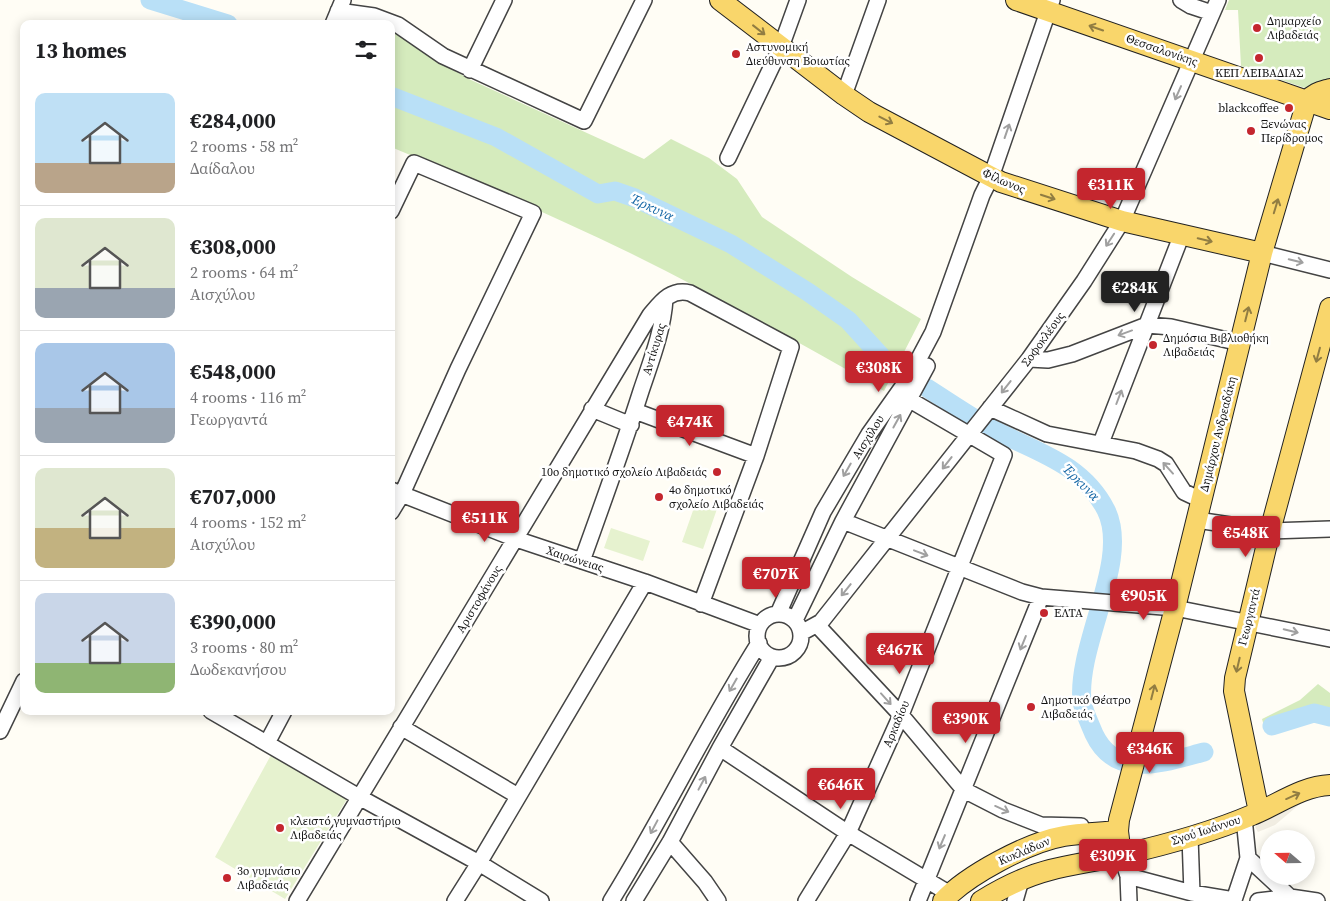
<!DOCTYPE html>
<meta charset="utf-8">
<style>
:root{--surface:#fff;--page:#f6f6f6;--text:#202124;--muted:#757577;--line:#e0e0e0;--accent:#c4262e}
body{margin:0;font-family:"Source Serif 4",serif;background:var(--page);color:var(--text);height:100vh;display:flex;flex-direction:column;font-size:19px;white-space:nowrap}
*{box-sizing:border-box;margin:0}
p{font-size:16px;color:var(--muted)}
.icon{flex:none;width:28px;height:28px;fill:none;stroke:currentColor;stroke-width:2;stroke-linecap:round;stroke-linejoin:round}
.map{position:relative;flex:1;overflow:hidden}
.sheet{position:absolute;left:20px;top:20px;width:375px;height:695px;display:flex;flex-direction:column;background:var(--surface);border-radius:10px;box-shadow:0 2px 12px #0003}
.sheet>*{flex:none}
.needle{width:32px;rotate:290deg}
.controls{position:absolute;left:1260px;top:830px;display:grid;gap:10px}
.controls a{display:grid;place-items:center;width:55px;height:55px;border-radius:50%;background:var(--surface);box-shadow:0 2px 12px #0003;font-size:25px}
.price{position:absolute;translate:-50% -42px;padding:0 11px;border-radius:5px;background:var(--accent);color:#fff;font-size:16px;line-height:32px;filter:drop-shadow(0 1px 2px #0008)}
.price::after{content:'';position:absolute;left:50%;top:30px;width:15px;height:11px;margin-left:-8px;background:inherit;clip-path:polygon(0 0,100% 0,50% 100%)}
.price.on{background:#222;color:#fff}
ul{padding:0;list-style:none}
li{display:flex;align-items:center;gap:15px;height:125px;padding:0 15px}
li+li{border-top:1px solid var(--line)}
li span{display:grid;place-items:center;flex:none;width:140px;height:100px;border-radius:10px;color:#555}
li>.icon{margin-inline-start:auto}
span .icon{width:60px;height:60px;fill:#fffc;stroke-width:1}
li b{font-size:21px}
h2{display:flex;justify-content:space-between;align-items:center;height:60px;padding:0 15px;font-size:21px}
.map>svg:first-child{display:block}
.green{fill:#d5ebbd}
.pitch{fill:#e6f2cf}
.plaza{fill:#f1ede2}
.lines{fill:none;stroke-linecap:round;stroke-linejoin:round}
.river{stroke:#b9e0f7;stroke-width:19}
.minor-casing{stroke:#444;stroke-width:18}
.major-casing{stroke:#222;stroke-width:22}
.minor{stroke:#fff;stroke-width:15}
.major{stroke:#f9d66b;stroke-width:20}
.oneway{stroke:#917d42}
.oneway2{stroke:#a0a0a0}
.poi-dot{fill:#c4262e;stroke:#fff;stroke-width:2}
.labels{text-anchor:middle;stroke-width:5;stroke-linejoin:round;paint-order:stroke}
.poi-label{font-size:12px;fill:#111;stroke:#fff;text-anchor:start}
.street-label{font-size:12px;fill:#111;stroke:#fff}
.water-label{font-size:14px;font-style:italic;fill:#1768a6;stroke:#fff}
</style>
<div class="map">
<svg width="1330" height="901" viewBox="0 0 1330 901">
<rect width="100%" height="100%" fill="#fffdf5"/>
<path class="green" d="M1229,0H1330V82L1305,88L1241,66L1238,10H1225Z
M391,30L424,53L471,80L644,159L671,139L709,158L737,179L762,217L852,277L921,319L884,391C800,343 717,296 630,253C552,215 472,181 391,147Z
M1318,684L1330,693V715L1314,711L1264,726L1262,719L1300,700Z"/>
<path class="pitch" d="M696,502L717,509L703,549L682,542Z
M611,528L650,541L643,561L604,548Z
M271,755L347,799L285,899L215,857Z"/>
<path class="plaza" d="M1307,798L1275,825L1258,832L1255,827L1263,821Z"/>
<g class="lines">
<path class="river" d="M150,0L228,24
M391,96L496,137L598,194L615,191L635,198L731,244L808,292L848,320L889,365
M927,388C949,402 971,417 994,430C1036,452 1082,463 1106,510C1131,560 1076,644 1082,702C1084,712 1090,724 1094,734C1116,781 1165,762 1204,752
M1272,726L1314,713L1330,717"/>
<g class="minor-casing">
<path id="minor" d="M1181,0L1191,6L1212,13
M338,11L374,16L398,25L443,56L584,121L644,0
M333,24L343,0
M470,70L504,0
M844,95L878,0
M728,158L781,47L798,0
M391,211L414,163L533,213L458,369L402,494L391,512
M1262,253L1330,270
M1029,359L1048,360L1072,354L1147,325L1171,327L1240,343
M990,408L1047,434L1136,451L1158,459L1166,464L1184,492L1201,500
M592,409L631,425
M635,411L756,456
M1101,443L1182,234
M391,490L516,539L645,582L760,625
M1197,520L1270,531L1330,529
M843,521L1022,592L1041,597L1175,608L1330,639
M582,561C602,505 623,448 641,391C651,361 663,331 665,299
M778,614L823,512L869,434L908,379L933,332L982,195L991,177L1052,0
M757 636a22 22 0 1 1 44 0a22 22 0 1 1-44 0Z
M795,620L843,521L927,366
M817,625L901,715L964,790L1003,810L1041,825L1081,826
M801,633L821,622L1029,359L1084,281L1122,221L1218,0
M211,711L359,797L479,863L541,901
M401,727L518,796
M0,731L24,681
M267,743L284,711
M720,748L848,833L950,894
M1244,818L1248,858L1290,897L1317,901
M1190,837L1192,893
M670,842L705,882L718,901
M1121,855L1128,876L1129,901
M1128,876L1192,893L1234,900L1248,858
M297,901L650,315C661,302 671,288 690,293L791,347L756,456L701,604
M455,901L479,863L645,582
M611,901C663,817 706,727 759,643
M634,901L670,842L720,748L772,657
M806,901L848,833L901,715L1004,455L898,393
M918,901L1041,597
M1015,901L1021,880
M1258,901L1290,897"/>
</g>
<g class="major-casing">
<path id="major" d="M720,0L844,95L869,112L1001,182L1122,221L1262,253
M1016,0L1330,109
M1259,812L1234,691L1235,678L1270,531L1330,308
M1121,855L1118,831L1119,820L1175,608L1262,253L1307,101C1314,93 1320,92 1330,89
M943,901C967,875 1029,842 1064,836C1081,833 1100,833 1118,831
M981,901C1002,888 1026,876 1050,870C1073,864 1098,861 1121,855C1165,845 1210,833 1252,815C1277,805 1302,786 1330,785"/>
</g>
<use href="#minor" class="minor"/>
<use href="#major" class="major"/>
</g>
<defs><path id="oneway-shaft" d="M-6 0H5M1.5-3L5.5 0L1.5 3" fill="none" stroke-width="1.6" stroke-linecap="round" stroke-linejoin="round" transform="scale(1.25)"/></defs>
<g class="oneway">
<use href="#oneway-shaft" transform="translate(1096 28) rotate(-161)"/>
<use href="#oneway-shaft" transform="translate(759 30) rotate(38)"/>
<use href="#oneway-shaft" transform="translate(886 120) rotate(27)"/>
<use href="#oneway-shaft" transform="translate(1048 197) rotate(18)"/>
<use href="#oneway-shaft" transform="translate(1276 206) rotate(-73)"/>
<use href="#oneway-shaft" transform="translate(1205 240) rotate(13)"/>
<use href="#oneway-shaft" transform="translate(1247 314) rotate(-76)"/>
<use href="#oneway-shaft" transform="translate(1318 355) rotate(105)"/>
<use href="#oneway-shaft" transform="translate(1238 665) rotate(103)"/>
<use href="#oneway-shaft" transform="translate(1153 692) rotate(-76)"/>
<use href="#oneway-shaft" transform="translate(1293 796) rotate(-24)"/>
</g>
<g class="oneway2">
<use href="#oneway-shaft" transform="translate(1178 93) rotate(114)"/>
<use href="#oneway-shaft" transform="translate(1007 131) rotate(-71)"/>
<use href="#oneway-shaft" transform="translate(1110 240) rotate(123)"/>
<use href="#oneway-shaft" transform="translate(1296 261) rotate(14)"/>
<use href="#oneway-shaft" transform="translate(1125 333) rotate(160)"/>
<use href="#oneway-shaft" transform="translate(1006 387) rotate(128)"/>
<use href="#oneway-shaft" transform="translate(1119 397) rotate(-69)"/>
<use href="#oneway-shaft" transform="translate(897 421) rotate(-61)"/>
<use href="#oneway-shaft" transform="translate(947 463) rotate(128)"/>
<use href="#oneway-shaft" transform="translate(1168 468) rotate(-132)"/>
<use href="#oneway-shaft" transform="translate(847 470) rotate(120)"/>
<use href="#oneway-shaft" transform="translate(921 553) rotate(21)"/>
<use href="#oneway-shaft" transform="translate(846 590) rotate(129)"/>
<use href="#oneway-shaft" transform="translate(1291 631) rotate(13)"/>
<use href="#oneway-shaft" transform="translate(1023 643) rotate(112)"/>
<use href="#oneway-shaft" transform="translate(733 685) rotate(120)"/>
<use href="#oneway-shaft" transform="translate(886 699) rotate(48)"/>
<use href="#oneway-shaft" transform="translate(702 783) rotate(-62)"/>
<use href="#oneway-shaft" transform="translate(1002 809) rotate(24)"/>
<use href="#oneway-shaft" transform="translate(654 827) rotate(118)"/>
<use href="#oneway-shaft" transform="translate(942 842) rotate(113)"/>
</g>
<g class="poi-dot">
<circle cx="1257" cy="28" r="5"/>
<circle cx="736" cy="54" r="5"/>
<circle cx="1259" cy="58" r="5"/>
<circle cx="1289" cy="108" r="5"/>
<circle cx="1251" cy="131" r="5"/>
<circle cx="1153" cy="345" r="5"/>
<circle cx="717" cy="472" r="5"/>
<circle cx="659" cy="497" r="5"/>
<circle cx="1044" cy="613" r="5"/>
<circle cx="1031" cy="707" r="5"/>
<circle cx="280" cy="828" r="5"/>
<circle cx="227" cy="878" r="5"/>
</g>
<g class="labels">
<g class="poi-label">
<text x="1267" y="25">Δημαρχείο<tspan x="1267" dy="14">Λιβαδειάς</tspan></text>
<text x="746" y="51">Αστυνομική<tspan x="746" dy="14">Διεύθυνση Βοιωτίας</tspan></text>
<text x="1259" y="77" text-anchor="middle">ΚΕΠ ΛΕΙΒΑΔΙΑΣ</text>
<text x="1279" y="112" text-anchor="end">blackcoffee</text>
<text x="1261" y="128">Ξενώνας<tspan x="1261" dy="14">Περίδρομος</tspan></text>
<text x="1163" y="342">Δημόσια Βιβλιοθήκη<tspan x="1163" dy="14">Λιβαδειάς</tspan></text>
<text x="707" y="476" text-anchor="end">10ο δημοτικό σχολείο Λιβαδειάς</text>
<text x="669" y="494">4ο δημοτικό<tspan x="669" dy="14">σχολείο Λιβαδειάς</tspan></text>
<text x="1054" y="617">ΕΛΤΑ</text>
<text x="1041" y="704">Δημοτικό Θέατρο<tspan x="1041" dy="14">Λιβαδειάς</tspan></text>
<text x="290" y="825">κλειστό γυμναστήριο<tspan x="290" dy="14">Λιβαδειάς</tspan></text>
<text x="237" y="875">3ο γυμνάσιο<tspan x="237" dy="14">Λιβαδειάς</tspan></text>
</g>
<g class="street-label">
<text transform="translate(1162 50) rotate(19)" y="4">Θεσσαλονίκης</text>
<text transform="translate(1004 181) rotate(23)" y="4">Φίλωνος</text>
<text transform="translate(1043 339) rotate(-54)" y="4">Σοφοκλέους</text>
<text transform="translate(654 349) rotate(-73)" y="4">Αντίκυρας</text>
<text transform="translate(1218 434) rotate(-76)" y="4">Δημάρχου Ανδρεαδάκη</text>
<text transform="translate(868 437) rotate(-58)" y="4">Αισχύλου</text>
<text transform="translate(575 559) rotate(18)" y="4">Χαιρώνειας</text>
<text transform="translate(479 599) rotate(-59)" y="4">Αριστοφάνους</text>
<text transform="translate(1249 617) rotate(-76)" y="4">Γεωργαντά</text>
<text transform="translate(896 724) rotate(-67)" y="4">Αρκαδίου</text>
<text transform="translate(1206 830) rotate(-18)" y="4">Σγού Ιωάννου</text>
<text transform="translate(1024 851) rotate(-23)" y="4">Κυκλάδων</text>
</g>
<g class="water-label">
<text transform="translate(652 207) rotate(25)" y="5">Έρκυνα</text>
<text transform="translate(1081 482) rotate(45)" y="5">Έρκυνα</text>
</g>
</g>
</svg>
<div class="controls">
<a><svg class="needle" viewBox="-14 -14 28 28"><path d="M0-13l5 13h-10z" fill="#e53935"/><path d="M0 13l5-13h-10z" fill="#757577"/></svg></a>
</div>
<b class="price" style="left:1111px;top:210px">€311K</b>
<b class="price on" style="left:1135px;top:313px">€284K</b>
<b class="price" style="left:879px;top:393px">€308K</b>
<b class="price" style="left:690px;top:447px">€474K</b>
<b class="price" style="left:485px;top:543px">€511K</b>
<b class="price" style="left:1246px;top:558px">€548K</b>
<b class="price" style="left:776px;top:599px">€707K</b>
<b class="price" style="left:1144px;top:621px">€905K</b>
<b class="price" style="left:900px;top:675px">€467K</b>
<b class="price" style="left:966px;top:744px">€390K</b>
<b class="price" style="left:1150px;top:774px">€346K</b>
<b class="price" style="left:841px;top:810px">€646K</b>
<b class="price" style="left:1113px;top:881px">€309K</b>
<section class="sheet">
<h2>13 homes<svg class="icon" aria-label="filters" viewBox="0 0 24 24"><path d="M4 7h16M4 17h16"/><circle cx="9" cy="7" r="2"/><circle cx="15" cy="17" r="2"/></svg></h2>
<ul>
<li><span style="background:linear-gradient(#bfe0f5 70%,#b9a48a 0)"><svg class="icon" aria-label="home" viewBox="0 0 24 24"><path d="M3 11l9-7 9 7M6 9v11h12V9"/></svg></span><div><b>€284,000</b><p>2 rooms · 58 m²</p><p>Δαίδαλου</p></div></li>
<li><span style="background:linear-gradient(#dfe7d0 70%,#9aa5b1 0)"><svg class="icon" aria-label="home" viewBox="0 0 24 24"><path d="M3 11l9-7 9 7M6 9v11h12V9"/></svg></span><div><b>€308,000</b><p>2 rooms · 64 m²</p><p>Αισχύλου</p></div></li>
<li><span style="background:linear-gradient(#a9c7e8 65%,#9aa5b1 0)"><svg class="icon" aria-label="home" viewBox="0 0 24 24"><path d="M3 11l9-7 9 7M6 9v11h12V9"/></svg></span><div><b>€548,000</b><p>4 rooms · 116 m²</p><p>Γεωργαντά</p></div></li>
<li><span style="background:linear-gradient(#dfe7d0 60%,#c2b280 0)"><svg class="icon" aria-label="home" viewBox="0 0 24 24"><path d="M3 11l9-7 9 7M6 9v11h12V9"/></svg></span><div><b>€707,000</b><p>4 rooms · 152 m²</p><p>Αισχύλου</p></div></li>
<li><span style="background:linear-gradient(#c9d6e8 70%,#8fb573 0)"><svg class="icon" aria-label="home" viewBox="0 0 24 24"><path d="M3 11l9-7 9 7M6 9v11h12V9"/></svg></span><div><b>€390,000</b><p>3 rooms · 80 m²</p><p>Δωδεκανήσου</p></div></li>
</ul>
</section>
</div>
